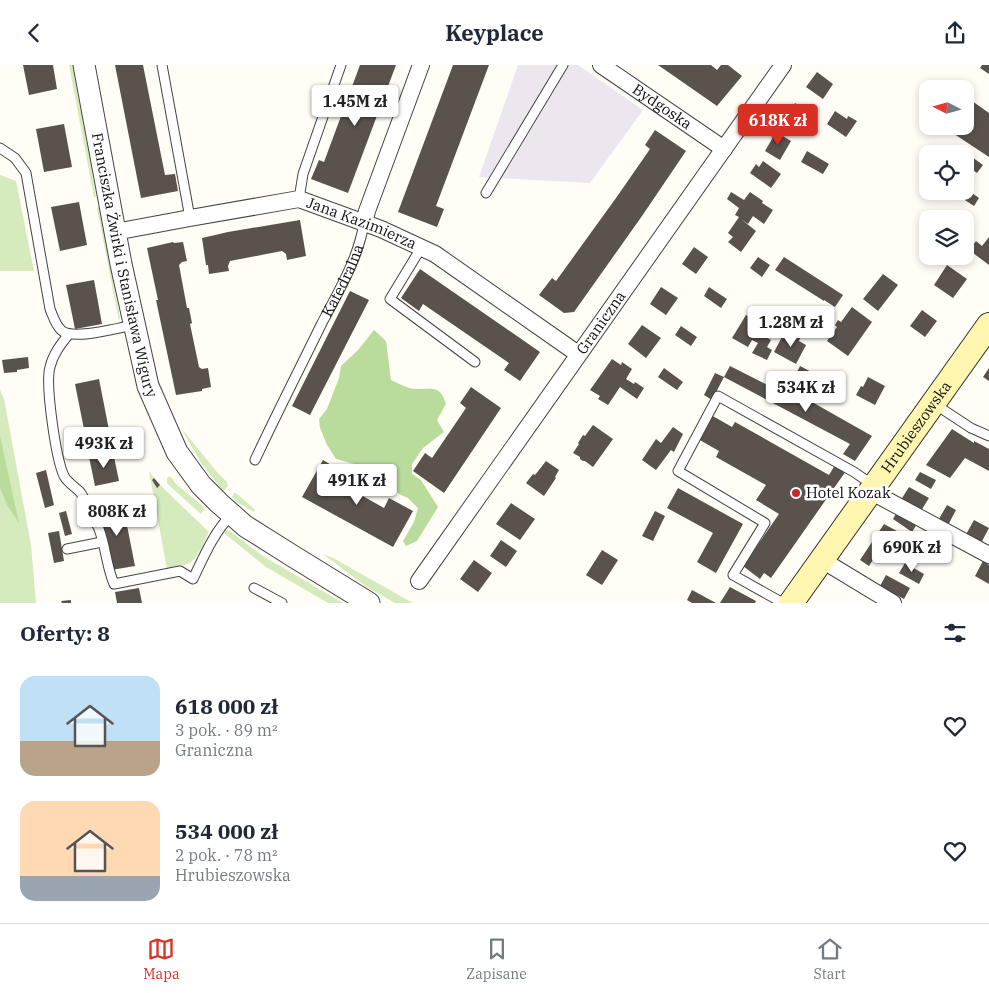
<!DOCTYPE html>
<html lang="pl">
<meta charset="utf-8">
<style>
:root{--surface:#fff;--page:#f2f2f3;--text:#1f2937;--muted:#747a83;--line:#e0e1e3;--accent:#d93025}
body{margin:0;font-family:"IBM Plex Serif",serif;background:var(--page);color:var(--text);height:100vh;display:flex;flex-direction:column;font-size:19px;white-space:nowrap}
*{box-sizing:border-box;margin:0}
p{font-size:16px;color:var(--muted)}
.icon{flex:none;width:28px;height:28px;fill:none;stroke:currentColor;stroke-width:2;stroke-linecap:round;stroke-linejoin:round}
.map{position:relative;height:538px;overflow:hidden}
.panel{display:flex;flex-direction:column;background:var(--surface);flex:1}
.panel>*{flex:none}
.needle{width:32px;rotate:276deg}
.buttons{position:absolute;left:919px;top:15px;display:grid;gap:10px}
.buttons a{display:grid;place-items:center;width:55px;height:55px;border-radius:10px;background:var(--surface);box-shadow:0 2px 8px #0003;font-size:25px}
.price{position:absolute;translate:-50% -42px;padding:0 11px;border-radius:5px;background:#fff;color:#222;font-size:16px;line-height:32px;filter:drop-shadow(0 1px 2px #0008)}
.price::after{content:'';position:absolute;left:50%;top:30px;width:15px;height:11px;margin-left:-8px;background:inherit;clip-path:polygon(0 0,100% 0,50% 100%)}
.price.selected{background:var(--accent);color:#fff}
ul{padding:0;list-style:none}
li{display:flex;align-items:center;gap:15px;height:125px;padding:0 20px}
li span{display:grid;place-items:center;flex:none;width:140px;height:100px;border-radius:15px;color:#555}
li>.icon{margin-inline-start:auto}
span .icon{width:60px;height:60px;fill:#fffc;stroke-width:1}
li b{font-size:21px}
h2{display:flex;justify-content:space-between;align-items:center;height:60px;padding:0 20px;font-size:21px}
header{display:flex;justify-content:space-between;align-items:center;height:65px;padding:0 20px;background:var(--surface);font-size:22px;font-weight:700}
.tabs{display:flex;justify-content:space-around;align-items:center;height:70px;border-top:1px solid var(--line);background:var(--surface);font-size:14px;color:var(--muted)}
.tabs a{display:grid;justify-items:center;gap:2px}
.tabs .selected{color:var(--accent)}
.map>svg:first-child{display:block}
.industrial{fill:#eee6ef}
.green{fill:#d5ebbd}
.forest{fill:#b9dc9c}
.building{fill:#5a524d}
.lines{fill:none;stroke-linecap:round;stroke-linejoin:round}
.service-casing{stroke:#444;stroke-width:11}
.minor-casing{stroke:#444;stroke-width:18}
.tertiary-casing{stroke:#444;stroke-width:23}
.secondary-casing{stroke:#333;stroke-width:26}
.service{stroke:#fff;stroke-width:9}
.minor{stroke:#fff;stroke-width:16}
.tertiary{stroke:#fff;stroke-width:21}
.secondary{stroke:#fff6b0;stroke-width:24}
.poi-dot{fill:#c4262e;stroke:#fff;stroke-width:2}
.labels{text-anchor:middle;stroke-width:5;stroke-linejoin:round;paint-order:stroke}
.street-label{font-size:15px;fill:#111;stroke:#fff}
.poi-label{font-size:15px;fill:#111;stroke:#fff;text-anchor:start}
</style>
<header><svg class="icon" aria-label="back" viewBox="0 0 24 24"><path d="M15 5l-7 7 7 7"/></svg>Keyplace<svg class="icon" aria-label="share" viewBox="0 0 24 24"><path d="M12 15V3M7 8l5-5 5 5M5 13v7h14v-7"/></svg></header>
<div class="map">
<svg width="989" height="538" viewBox="0 0 989 538">
<rect width="100%" height="100%" fill="#fffdf5"/>
<path class="industrial" d="M518,0H578L643,45L590,118L479,112Z"/>
<path class="green" d="M69,0H75L96,132H94Z
M0,110L16,116L34,206H0Z
M99,142L120,253L119,256L97,143Z
M0,325L4,334L31,480L36,538H0Z
M181,363L217,407L227,417L228,421L223,426L201,398Z
M149,406L154,413L152,415L156,422L160,420L209,467C205,475 198,493 190,498C184,501 174,502 167,504Z
M170,411L176,419L205,443L201,449L173,424L167,418V413Z
M234,428H236L253,443L255,445L254,447L237,437L232,432Z
M226,465L230,466L263,491L343,538H328L266,502L224,468Z
M323,489L333,493L413,538H395L368,523Z"/>
<path class="forest" d="M374,265L386,276L391,315C398,318 406,323 414,324C430,325 440,318 446,339L437,355L444,367L423,383L412,399V409L421,415L438,442L417,476L406,481L403,476L414,457L418,443L408,433L399,429L388,418L354,399L336,394L327,380L320,363L319,354L327,344L339,313L341,301L358,285Z
M0,371L19,458L7,440L0,423Z"/>
<path class="building" d="M23,0H53L57,24L29,30Z
M115,0H143L165,110L175,109L178,126L141,133Z
M360,0H396L348,128L311,114L319,95L324,97Z
M453,0H489L436,141L444,144L437,162L398,147Z
M658,0H711L717,5L721,0H728L742,11L717,41Z
M982,0H989V9L980,3Z
M817,7L833,19L823,34L806,22Z
M965,31L989,48V92L942,61H965Z
M795,38L812,49L802,65L785,54Z
M835,46L847,54L848,51L857,56L846,72L827,59Z
M64,59L72,102L44,107L36,64Z
M655,65L686,86L642,151L574,247L564,248L539,230L552,213L556,216L616,133L650,84L645,80Z
M776,67L791,76L780,95L765,86Z
M807,86L829,99L823,109L801,97Z
M965,87L983,100L977,108L973,105L970,110L965,107Z
M763,96L781,109L771,123L750,108L756,99L759,102Z
M965,123L979,133L974,141L951,126H965Z
M731,127L744,135L750,127L763,136L762,138L773,145L764,159L753,151L748,159L741,154L756,166L741,187L728,177L733,172L728,168L739,152L735,150L739,143L727,134Z
M79,137L87,180L60,186L51,142Z
M949,146L961,154H944Z
M300,155L306,191L287,195L286,189L282,186L230,196L228,201L229,206L209,209L208,200H206L202,173L228,167Z
M989,172V200L969,185L976,176L982,181Z
M173,177L174,178L183,177L187,196L182,197L179,200L187,243H189L192,258L190,259L199,302L202,304L208,303L211,322L202,324V326L176,330L156,235H158L147,183Z
M694,182L708,192L696,209L682,199Z
M758,192L770,200L762,212L750,203Z
M784,192L843,230L835,242L824,235V236L775,205Z
M947,200L967,214L953,233L934,220Z
M420,204L540,287L520,316L504,305L509,298L423,239L419,246L401,233Z
M883,209L898,220L878,246L863,234Z
M94,215L102,259L75,264L66,220Z
M661,222L678,233L666,250L650,239Z
M709,222L727,234L721,243L704,231Z
M350,226L369,235L310,350L292,341Z
M852,242L872,257L848,291L827,276L837,262L835,260L838,255L841,257Z
M922,245L937,256L925,272L910,261Z
M746,250L751,253L748,259L758,265L759,262L768,267L766,272L771,275L767,282L772,285L767,295L752,288L758,278L752,275L748,282L732,273Z
M642,260L661,273L646,293L628,279Z
M681,261L697,272L691,281L675,270Z
M793,267L801,271L799,276L806,280L796,299L774,287L784,268L791,272Z
M28,292L29,303L17,305V307L4,308L2,295Z
M612,294L621,300L622,297L632,304L626,314L634,319L635,317L644,323L637,334L620,322L608,340L598,334L600,331L590,325Z
M730,301L809,341L812,337L872,371L855,396L843,389L850,379L724,312Z
M800,301L817,310L811,320L801,314L799,319L788,314L791,308L795,311Z
M664,303L683,317L677,325L658,312Z
M989,303V316L983,312Z
M715,308L724,312L712,335L704,330Z
M868,312L885,321L875,340L856,330L861,321L863,322Z
M99,314L109,365L85,369L75,319Z
M471,322L501,343L444,428L413,406L425,388L432,393L466,343L460,338Z
M711,350L732,362L735,357L829,410L835,400L846,406L771,513L764,508L760,514L743,501L779,449L756,435L766,420L716,392L719,386L698,374Z
M593,360L613,374L593,402L585,396H583L580,394V392L573,388L579,379L578,378L583,370L585,371Z
M673,362L683,369L674,387L671,385L656,405L642,395L656,374L661,378Z
M952,364L974,378V376L989,384V406L965,393L950,413L926,400Z
M113,387L119,416L95,421L89,392Z
M323,395L341,406L336,416L384,443L389,433L413,446L393,482L302,432Z
M546,396L559,405L555,412L556,413L544,431L526,418L533,409L535,410Z
M46,405L54,440L45,443L36,408Z
M920,407L936,415L931,424L915,415Z
M154,413L160,420L157,423L152,415Z
M909,422L929,433L919,449L899,438Z
M678,423L743,459L716,508L697,497L713,468L667,443Z
M511,438L535,454L520,475L496,459Z
M123,440L135,501L111,505L99,444Z
M947,440L956,445L946,464L936,459Z
M66,446L72,469L65,471L59,448Z
M655,446L665,451L653,476L642,471Z
M897,447L917,459L912,467L893,454Z
M974,455L989,463L979,482L964,473Z
M884,459L906,471L892,491L880,484L869,501L860,495Z
M59,466L64,496L54,498L48,468Z
M930,468L940,473L929,493L919,488Z
M501,475L517,486L506,502L490,491Z
M602,485L618,495L602,520L586,510Z
M474,495L492,508L478,527L460,514Z
M983,496L989,500V519L975,511Z
M905,498L924,509L919,519L899,508Z
M886,510L910,523L904,534L880,521Z
M730,522L756,536L755,538H720Z
M139,523L142,538H117L115,527Z
M692,525L716,538H692L687,535Z
M71,535V538H62L61,536Z"/>
<g class="lines">
<g class="service-casing">
<g id="service">
<path d="M162,0L190,153"/>
<path d="M0,83L15,93L26,108L50,244C53,251 55,259 61,265C72,276 118,263 134,260"/>
<path d="M486,128L563,0"/>
<path d="M299,134L303,109L341,0"/>
<path d="M421,183L390,234L475,297"/>
<path d="M69,269C61,279 53,289 50,302C45,320 56,394 64,411C68,418 74,421 80,427C85,433 95,456 99,464C106,482 106,500 114,519L180,506L193,514C204,491 214,467 232,449"/>
<path d="M933,338L971,363L989,371"/>
<path id="s1" d="M255,395C276,350 299,305 321,260C338,227 358,195 364,158"/>
<path d="M67,484L102,477"/>
<path d="M254,523L282,538"/>
<path d="M783,538L733,510L765,458L678,406L718,331L854,407L873,420"/>
</g>
</g>
<g class="minor-casing">
<g id="minor">
<path id="s2" d="M601,0L724,84"/>
<path d="M364,158L367,146L421,0"/>
<path id="s3" d="M115,167L190,153L299,134L381,164L435,189L578,289"/>
<path d="M870,426L989,490"/>
<path d="M822,495L893,538"/>
<path id="s4" d="M419,516L783,0"/>
</g>
</g>
<g class="tertiary-casing">
<g id="tertiary">
<path id="s5" d="M84,0L121,199L148,321L177,387L201,420L219,438L245,461L291,490L369,538"/>
</g>
</g>
<g class="secondary-casing">
<g id="secondary">
<path id="s6" d="M791,538L989,260"/>
</g>
</g>
<use href="#service" class="service"/>
<use href="#minor" class="minor"/>
<use href="#tertiary" class="tertiary"/>
<use href="#secondary" class="secondary"/>
</g>
<circle class="poi-dot" cx="796" cy="428" r="5"/>
<g class="labels">
<g class="street-label">
<text dy="5" stroke="none"><textPath href="#s2" startOffset="74">Bydgoska</textPath></text>
<text dy="5" stroke="none"><textPath href="#s3" startOffset="254">Jana Kazimierza</textPath></text>
<text dy="5" stroke="none"><textPath href="#s5" startOffset="204">Franciszka Żwirki i Stanisława Wigury</textPath></text>
<text dy="5" stroke="none"><textPath href="#s1" startOffset="200">Katedralna</textPath></text>
<text dy="5" stroke="none"><textPath href="#s4" startOffset="316">Graniczna</textPath></text>
<text dy="5" stroke="none"><textPath href="#s6" startOffset="216">Hrubieszowska</textPath></text>
</g>
<g class="poi-label">
<text x="806" y="433">Hotel Kozak</text>
</g>
</g>
</svg>
<div class="buttons">
<a><svg class="needle" viewBox="-14 -14 28 28"><path d="M0-13l5 13h-10z" fill="#e53935"/><path d="M0 13l5-13h-10z" fill="#747a83"/></svg></a>
<a><svg class="icon" aria-label="locate" viewBox="0 0 24 24"><circle cx="12" cy="12" r="6"/><path d="M12 2v4M12 18v4M2 12h4M18 12h4"/></svg></a>
<a><svg class="icon" aria-label="layers" viewBox="0 0 24 24"><path d="M12 4l9 5-9 5-9-5zM3 14l9 5 9-5"/></svg></a>
</div>
<b class="price" style="left:355px;top:62px">1.45M zł</b>
<b class="price selected" style="left:778px;top:81px">618K zł</b>
<b class="price" style="left:791px;top:283px">1.28M zł</b>
<b class="price" style="left:806px;top:348px">534K zł</b>
<b class="price" style="left:104px;top:404px">493K zł</b>
<b class="price" style="left:357px;top:441px">491K zł</b>
<b class="price" style="left:117px;top:472px">808K zł</b>
<b class="price" style="left:912px;top:508px">690K zł</b>
</div>
<section class="panel">
<h2>Oferty: 8<svg class="icon" aria-label="filters" viewBox="0 0 24 24"><path d="M4 7h16M4 17h16"/><circle cx="9" cy="7" r="2"/><circle cx="15" cy="17" r="2"/></svg></h2>
<ul>
<li><span style="background:linear-gradient(#bfe0f5 65%,#b9a48a 0)"><svg class="icon" aria-label="home" viewBox="0 0 24 24"><path d="M3 11l9-7 9 7M6 9v11h12V9"/></svg></span><div><b>618 000 zł</b><p>3 pok. · 89 m²</p><p>Graniczna</p></div><svg class="icon" aria-label="heart" viewBox="0 0 24 24"><path d="M12 20l-8-8c-3-5 5-10 8-4 3-6 11-1 8 4z"/></svg></li>
<li><span style="background:linear-gradient(#ffd9b3 75%,#9aa5b1 0)"><svg class="icon" aria-label="home" viewBox="0 0 24 24"><path d="M3 11l9-7 9 7M6 9v11h12V9"/></svg></span><div><b>534 000 zł</b><p>2 pok. · 78 m²</p><p>Hrubieszowska</p></div><svg class="icon" aria-label="heart" viewBox="0 0 24 24"><path d="M12 20l-8-8c-3-5 5-10 8-4 3-6 11-1 8 4z"/></svg></li>
</ul>
</section>
<nav class="tabs">
<a class="selected"><svg class="icon" aria-label="map" viewBox="0 0 24 24"><path d="M3 6l6-2 6 2 6-2v14l-6 2-6-2-6 2zM9 4v14M15 6v14"/></svg>Mapa</a>
<a><svg class="icon" aria-label="saved" viewBox="0 0 24 24"><path d="M7 4h10v16l-5-4-5 4z"/></svg>Zapisane</a>
<a><svg class="icon" aria-label="home" viewBox="0 0 24 24"><path d="M3 11l9-7 9 7M6 9v11h12V9"/></svg>Start</a>
</nav>
